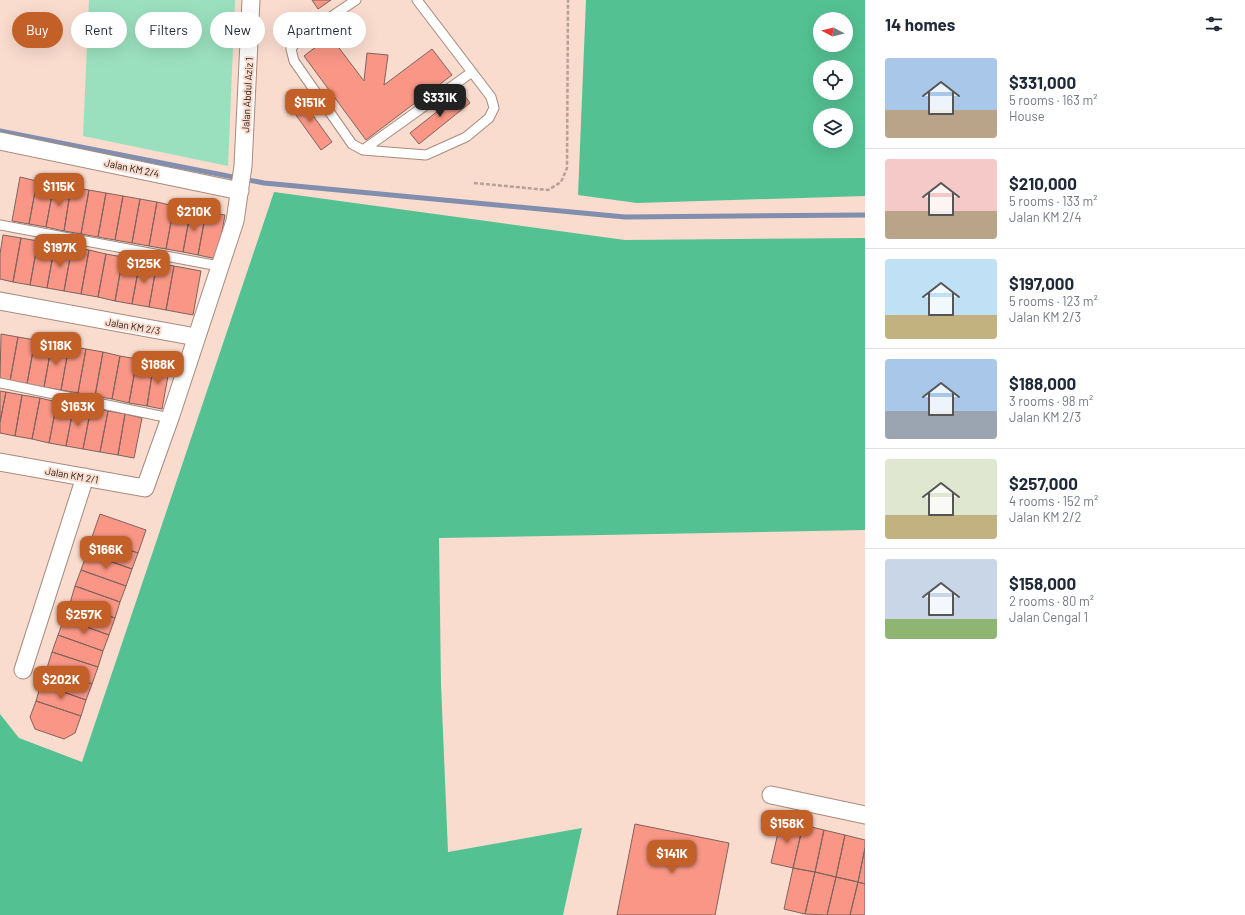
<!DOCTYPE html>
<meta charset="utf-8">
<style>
:root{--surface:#fff;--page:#f2f2f3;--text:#1f2937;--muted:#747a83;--line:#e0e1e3;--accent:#c36027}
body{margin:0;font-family:Barlow,sans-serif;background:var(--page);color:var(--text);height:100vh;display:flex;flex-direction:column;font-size:15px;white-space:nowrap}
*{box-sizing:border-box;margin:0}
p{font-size:13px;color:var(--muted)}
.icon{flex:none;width:22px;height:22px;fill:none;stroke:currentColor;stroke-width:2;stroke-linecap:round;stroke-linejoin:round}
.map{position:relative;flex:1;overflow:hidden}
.panel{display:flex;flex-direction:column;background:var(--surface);width:380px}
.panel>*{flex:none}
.guide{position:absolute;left:12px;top:12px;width:380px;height:36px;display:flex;gap:8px}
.needle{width:26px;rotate:277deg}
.tools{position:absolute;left:813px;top:12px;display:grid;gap:8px}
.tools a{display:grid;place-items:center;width:40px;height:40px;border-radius:50%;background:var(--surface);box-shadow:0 4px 16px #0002;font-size:20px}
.price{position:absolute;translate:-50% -34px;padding:0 9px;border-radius:8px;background:var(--accent);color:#fff;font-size:13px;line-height:26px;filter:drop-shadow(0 1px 2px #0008)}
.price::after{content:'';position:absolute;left:50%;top:24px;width:12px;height:9px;margin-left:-6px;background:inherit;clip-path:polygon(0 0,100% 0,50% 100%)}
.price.active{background:#222;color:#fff}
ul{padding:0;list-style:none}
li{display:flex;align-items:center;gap:12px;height:100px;padding:0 20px}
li+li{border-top:1px solid var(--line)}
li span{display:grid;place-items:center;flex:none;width:112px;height:80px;border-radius:4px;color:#555}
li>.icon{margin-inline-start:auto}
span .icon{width:48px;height:48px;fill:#fffc;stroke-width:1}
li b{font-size:17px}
h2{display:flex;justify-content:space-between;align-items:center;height:48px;padding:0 20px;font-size:17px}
.chip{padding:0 14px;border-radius:18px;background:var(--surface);box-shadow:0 4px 16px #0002;font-size:14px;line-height:36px}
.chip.active{background:var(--accent);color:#fff}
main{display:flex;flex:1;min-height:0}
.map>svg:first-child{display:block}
.green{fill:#9be0be}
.forest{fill:#54c192;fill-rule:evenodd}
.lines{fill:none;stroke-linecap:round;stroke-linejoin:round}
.stream{stroke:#818eae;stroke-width:5}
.building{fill:#f99685;stroke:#7f635e}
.service-casing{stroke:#a68b7e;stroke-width:11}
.minor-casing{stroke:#a68b7e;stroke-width:19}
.path{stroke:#b7a094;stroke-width:2.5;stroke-dasharray:4 2;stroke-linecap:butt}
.service{stroke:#fff;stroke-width:9}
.minor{stroke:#fff;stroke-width:17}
.labels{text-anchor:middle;stroke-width:4;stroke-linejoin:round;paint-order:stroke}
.street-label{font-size:10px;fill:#201611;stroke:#f9dcce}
</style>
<main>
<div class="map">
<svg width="865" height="915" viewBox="0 0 865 915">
<rect width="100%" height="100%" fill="#f9dcce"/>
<path class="green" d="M89,0H235L228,166L83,136Z"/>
<path class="forest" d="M586,0H865V196L637,203L578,195ZM820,19H846V45H820ZM820,67H846V93H820ZM820,115H846V141H820Z
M274,192L625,240L865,238V530L439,538L441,684L448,852L582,828L563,915H0V714L19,738L82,762Z"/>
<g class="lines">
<path class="stream" d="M0,131L264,183L625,217L865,215"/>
</g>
<path class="building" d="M312,0H331L318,9Z
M330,36L364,81L367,53L388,55L384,85L432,49L452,75L366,140L304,56Z
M462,92L470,103L419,144L410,133Z
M299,96L332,142L321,150L288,104Z
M20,177L37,181L29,224L12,221Z
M37,181L54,184L46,227L29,224Z
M54,184L71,187L64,231L46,227Z
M71,187L89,190L81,234L64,231Z
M89,190L106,193L98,237L81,234Z
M106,193L123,196L115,240L98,237Z
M123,196L140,199L132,243L115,240Z
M140,199L157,202L149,246L132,243Z
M157,202L174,206L166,249L149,246Z
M174,206L191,209L183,252L166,249Z
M191,209L206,212L198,255L183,252Z
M206,212L225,215L217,259L198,255Z
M3,235L21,238L13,282L0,279V254Z
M21,238L38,241L30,285L13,282Z
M38,241L55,244L47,288L30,285Z
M55,244L72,247L64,291L47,288Z
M72,247L89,250L81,294L64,291Z
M89,250L106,254L98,297L81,294Z
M106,254L123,257L115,301L98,297Z
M123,257L140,260L132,304L115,301Z
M140,260L157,263L149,307L132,304Z
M157,263L174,266L166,310L149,307Z
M174,266L201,271L193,315L166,310Z
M1,334L18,337L10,381L0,379Z
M18,337L35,340L27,384L10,381Z
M35,340L52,343L44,387L27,384Z
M52,343L69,346L61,390L44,387Z
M69,346L86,349L78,393L61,390Z
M86,349L103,352L95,396L78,393Z
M103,352L120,356L112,399L95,396Z
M120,356L137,359L129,403L112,399Z
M137,359L154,362L147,406L129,403Z
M154,362L170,365L162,409L147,406Z
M0,391L6,392L0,422Z
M6,392L22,395L15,436L0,433V422Z
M22,395L40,398L32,439L15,436Z
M40,398L57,402L49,443L32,439Z
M57,402L74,405L66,446L49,443Z
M74,405L91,408L83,449L66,446Z
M91,408L108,411L100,452L83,449Z
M108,411L125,414L118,455L100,452Z
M125,414L142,418L134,458L118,455Z
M100,514L146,530L138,553L92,537Z
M92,537L138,553L132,569L87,553Z
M87,553L132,569L126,586L81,570Z
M81,570L126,586L120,602L75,586Z
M75,586L120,602L115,618L70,603Z
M70,603L115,618L109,635L64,619Z
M64,619L109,635L103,651L58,635Z
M58,635L103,651L98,667L52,652Z
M52,652L98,667L92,684L47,668Z
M47,668L92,684L86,700L41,684Z
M41,684L86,700L81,716L36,701Z
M36,701L81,716L75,733L64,739L35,729L30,717Z
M781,820L803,825L793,868L771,863Z
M635,824L729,843L715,915H617Z
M803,825L824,830L815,872L793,868Z
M824,830L845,835L836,877L815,872Z
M845,835L865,840V848L858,882L836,877Z
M865,848V884L858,882Z
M793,868L815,872L805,914L784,909Z
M815,872L836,877L827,915L805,914Z
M836,877L858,882L850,915H827Z
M858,882L865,884V915H850Z"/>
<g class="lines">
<g class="service-casing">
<path id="service" d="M356,0L298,39L291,49L294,61L352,144L363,150L426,155L466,137L489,118L494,108L491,97L417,0
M363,150L472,72
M0,225L219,266
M0,383L170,418"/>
</g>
<g class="minor-casing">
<path id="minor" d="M0,141L240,191
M0,301L196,337
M0,462L145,488L170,418L235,221L243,166L251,0
M23,670L85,477
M771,795L865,815"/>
</g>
<path class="path" d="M474,183L548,190L561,182L567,168L568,0"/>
<use href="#service" class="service"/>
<use href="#minor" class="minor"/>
</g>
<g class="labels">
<g class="street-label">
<text transform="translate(247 95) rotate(-87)" y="4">Jalan Abdul Aziz 1</text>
<text transform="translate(132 168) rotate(12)" y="4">Jalan KM 2/4</text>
<text transform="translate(133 326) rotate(10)" y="4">Jalan KM 2/3</text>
<text transform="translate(72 475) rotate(10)" y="4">Jalan KM 2/1</text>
</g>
</g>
</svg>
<div class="tools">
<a><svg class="needle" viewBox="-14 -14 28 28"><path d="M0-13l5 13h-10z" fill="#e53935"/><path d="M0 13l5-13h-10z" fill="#747a83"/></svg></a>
<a><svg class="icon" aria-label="locate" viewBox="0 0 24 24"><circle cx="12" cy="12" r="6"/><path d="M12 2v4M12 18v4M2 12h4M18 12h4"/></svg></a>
<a><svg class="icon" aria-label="layers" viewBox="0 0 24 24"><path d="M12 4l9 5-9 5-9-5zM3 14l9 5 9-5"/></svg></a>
</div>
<b class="price active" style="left:440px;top:118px">$331K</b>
<b class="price" style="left:310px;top:123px">$151K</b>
<b class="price" style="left:59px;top:207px">$115K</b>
<b class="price" style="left:194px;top:232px">$210K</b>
<b class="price" style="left:60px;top:268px">$197K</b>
<b class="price" style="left:144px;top:284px">$125K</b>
<b class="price" style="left:56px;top:366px">$118K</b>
<b class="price" style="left:158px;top:385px">$188K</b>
<b class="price" style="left:78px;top:427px">$163K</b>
<b class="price" style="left:106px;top:570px">$166K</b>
<b class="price" style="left:84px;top:635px">$257K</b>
<b class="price" style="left:61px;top:700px">$202K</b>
<b class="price" style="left:787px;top:844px">$158K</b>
<b class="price" style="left:672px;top:874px">$141K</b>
<div class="guide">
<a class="chip active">Buy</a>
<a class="chip">Rent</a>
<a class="chip">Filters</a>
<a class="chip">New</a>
<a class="chip">Apartment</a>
</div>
</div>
<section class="panel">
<h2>14 homes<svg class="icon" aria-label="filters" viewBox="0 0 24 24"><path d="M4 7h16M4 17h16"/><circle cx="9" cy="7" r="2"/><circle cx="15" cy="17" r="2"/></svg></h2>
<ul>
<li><span style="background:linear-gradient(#a9c7e8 65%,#b9a48a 0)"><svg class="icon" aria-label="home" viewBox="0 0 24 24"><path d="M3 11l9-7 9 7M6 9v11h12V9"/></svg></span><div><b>$331,000</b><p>5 rooms · 163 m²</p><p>House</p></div></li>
<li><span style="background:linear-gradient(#f6c9c9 65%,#b9a48a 0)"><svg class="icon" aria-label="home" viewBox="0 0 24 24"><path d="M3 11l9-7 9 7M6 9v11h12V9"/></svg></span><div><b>$210,000</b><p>5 rooms · 133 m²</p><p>Jalan KM 2/4</p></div></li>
<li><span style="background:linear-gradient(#bfe0f5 70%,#c2b280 0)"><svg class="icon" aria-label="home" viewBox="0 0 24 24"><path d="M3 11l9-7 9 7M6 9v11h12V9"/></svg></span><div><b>$197,000</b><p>5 rooms · 123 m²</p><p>Jalan KM 2/3</p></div></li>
<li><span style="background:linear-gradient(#a9c7e8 65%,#9aa5b1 0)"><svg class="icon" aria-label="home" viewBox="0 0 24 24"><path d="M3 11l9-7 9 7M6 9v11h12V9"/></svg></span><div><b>$188,000</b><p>3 rooms · 98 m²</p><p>Jalan KM 2/3</p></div></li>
<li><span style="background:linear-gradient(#dfe7d0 70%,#c2b280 0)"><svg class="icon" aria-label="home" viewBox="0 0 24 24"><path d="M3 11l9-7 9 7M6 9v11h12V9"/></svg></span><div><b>$257,000</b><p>4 rooms · 152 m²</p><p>Jalan KM 2/2</p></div></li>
<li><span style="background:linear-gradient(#c9d6e8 75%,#8fb573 0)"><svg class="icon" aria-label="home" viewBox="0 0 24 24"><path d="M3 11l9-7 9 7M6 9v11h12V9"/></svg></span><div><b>$158,000</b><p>2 rooms · 80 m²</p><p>Jalan Cengal 1</p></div></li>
</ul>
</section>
</main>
